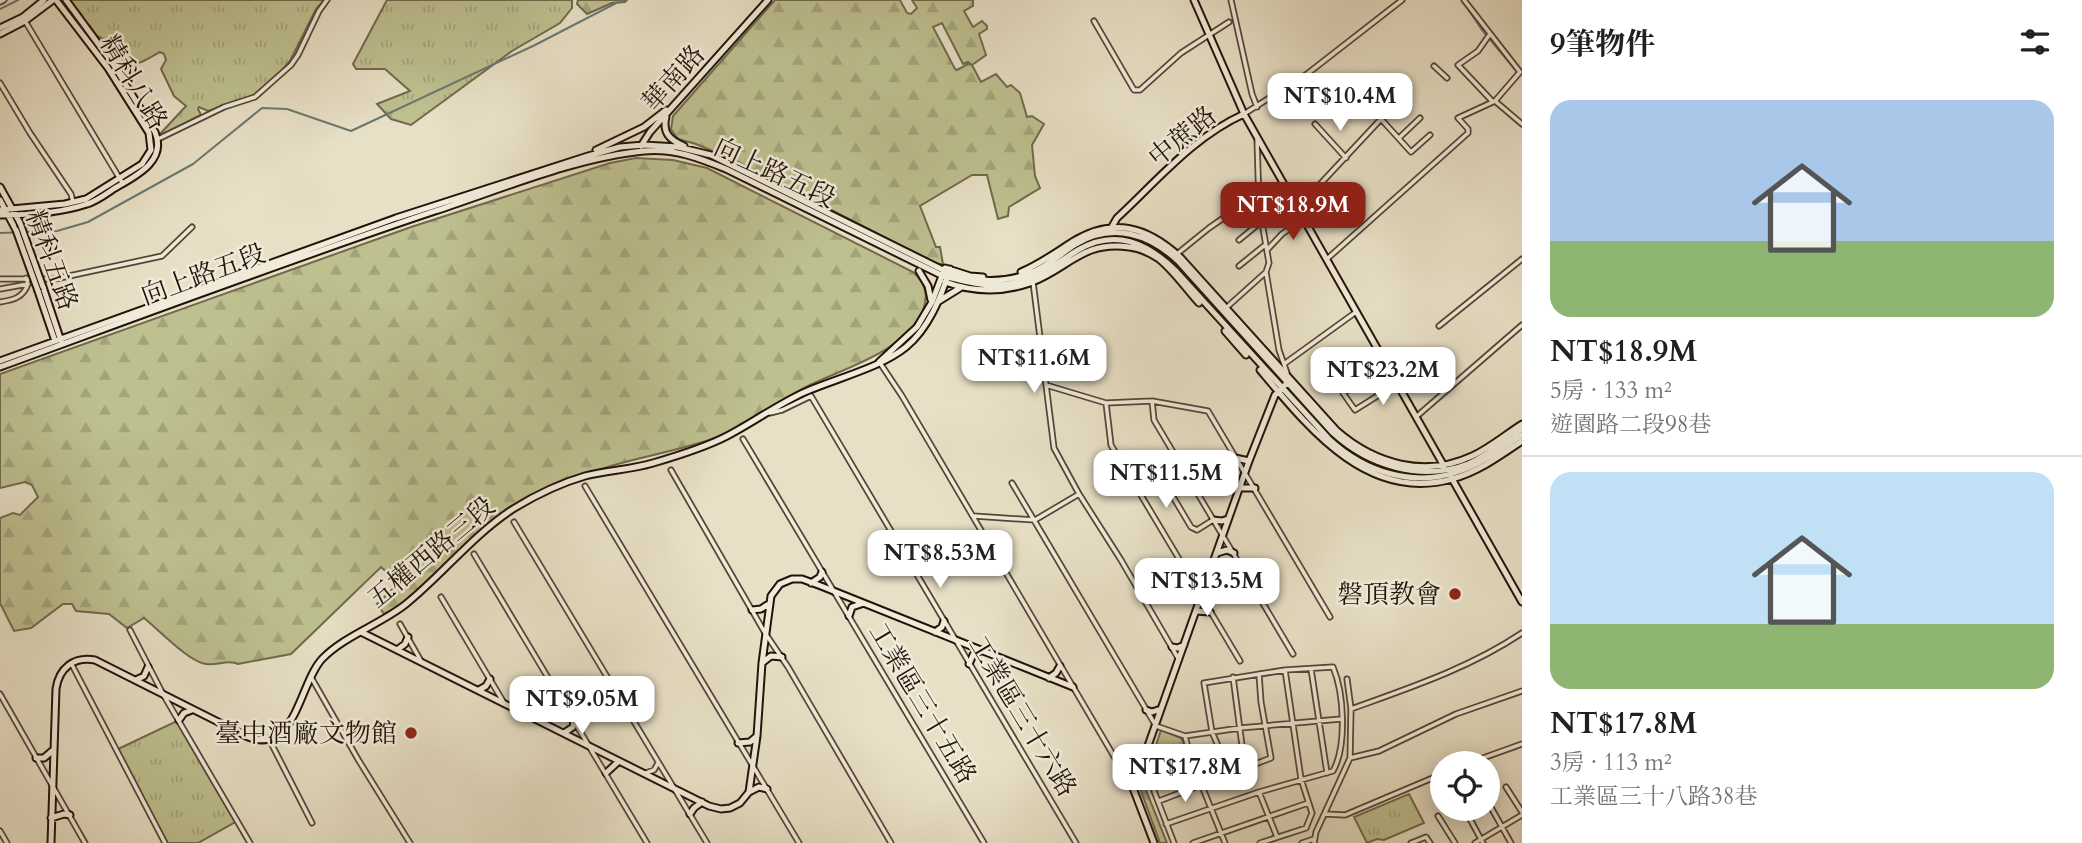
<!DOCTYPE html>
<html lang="zh-TW">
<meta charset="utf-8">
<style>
:root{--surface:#fff;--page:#f2f2f2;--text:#202124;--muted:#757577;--line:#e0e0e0;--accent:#8f2418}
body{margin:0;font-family:Cardo,"Noto Serif TC",serif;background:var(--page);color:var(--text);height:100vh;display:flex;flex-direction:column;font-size:26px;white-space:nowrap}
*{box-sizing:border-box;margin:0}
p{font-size:23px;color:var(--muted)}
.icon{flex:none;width:38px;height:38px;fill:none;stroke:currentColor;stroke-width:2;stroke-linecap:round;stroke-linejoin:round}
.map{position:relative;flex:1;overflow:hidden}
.drawer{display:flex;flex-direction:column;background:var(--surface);width:560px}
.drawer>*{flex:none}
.tools{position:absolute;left:1430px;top:751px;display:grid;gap:14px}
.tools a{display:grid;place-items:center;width:70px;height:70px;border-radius:50%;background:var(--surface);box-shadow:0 4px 18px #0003;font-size:35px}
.price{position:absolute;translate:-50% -60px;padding:0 16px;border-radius:14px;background:#fff;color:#222;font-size:23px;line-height:46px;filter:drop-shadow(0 2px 4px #0008)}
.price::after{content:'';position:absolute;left:50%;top:42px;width:21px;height:16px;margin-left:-10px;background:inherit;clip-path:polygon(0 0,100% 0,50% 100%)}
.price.on{background:var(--accent);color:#fff}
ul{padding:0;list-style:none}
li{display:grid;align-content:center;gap:14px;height:371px;padding:0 28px}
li+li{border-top:2px solid var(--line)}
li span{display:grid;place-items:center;height:217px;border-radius:21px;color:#555}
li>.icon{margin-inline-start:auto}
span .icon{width:126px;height:126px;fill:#fffc;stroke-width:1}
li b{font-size:30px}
h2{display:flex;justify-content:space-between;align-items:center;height:84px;padding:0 28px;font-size:30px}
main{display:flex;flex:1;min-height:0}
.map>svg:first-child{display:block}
.grass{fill:url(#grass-tufts);stroke:#71694c;stroke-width:2}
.forest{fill:url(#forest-firs);stroke:#71694c;stroke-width:2;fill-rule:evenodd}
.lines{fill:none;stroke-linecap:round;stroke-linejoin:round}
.stream{stroke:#697972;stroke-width:2}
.street-casing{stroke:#554638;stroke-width:7}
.secondary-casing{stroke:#241208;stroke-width:9}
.street{stroke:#f0ebda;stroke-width:3.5}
.secondary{stroke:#f0ebda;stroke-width:5}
.secondary-bridge-casing{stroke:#241208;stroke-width:9;stroke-linecap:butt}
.secondary-bridge{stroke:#f0ebda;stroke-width:5}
.poi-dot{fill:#8f2418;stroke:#f0ebda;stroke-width:2.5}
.labels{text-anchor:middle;stroke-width:5;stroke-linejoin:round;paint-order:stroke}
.street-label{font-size:26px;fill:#241208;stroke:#f0ebda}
.poi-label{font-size:26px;fill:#241208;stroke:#f0ebda;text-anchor:end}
</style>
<main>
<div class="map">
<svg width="1522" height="843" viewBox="0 0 1522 843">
<defs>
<pattern id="grass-tufts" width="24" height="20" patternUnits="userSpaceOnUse" patternTransform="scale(1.75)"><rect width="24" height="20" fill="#bec090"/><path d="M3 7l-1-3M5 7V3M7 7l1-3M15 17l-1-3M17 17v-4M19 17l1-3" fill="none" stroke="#a3a47b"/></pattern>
<pattern id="forest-firs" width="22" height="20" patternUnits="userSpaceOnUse" patternTransform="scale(1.75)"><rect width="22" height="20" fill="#bec090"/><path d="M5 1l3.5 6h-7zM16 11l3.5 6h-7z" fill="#a3a47b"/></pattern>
</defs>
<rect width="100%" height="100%" fill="#e8e0c6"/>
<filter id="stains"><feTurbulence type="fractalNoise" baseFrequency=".00286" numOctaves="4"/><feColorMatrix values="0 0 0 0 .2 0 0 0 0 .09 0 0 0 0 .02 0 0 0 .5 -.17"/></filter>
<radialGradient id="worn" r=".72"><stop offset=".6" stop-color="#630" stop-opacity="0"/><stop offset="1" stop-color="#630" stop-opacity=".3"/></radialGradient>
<path class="grass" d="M68,0H324L316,9L290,61L280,72L253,96L208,111L199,107L198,109L201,115L161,135V133L186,106L174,96L161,69L166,60L164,54L160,52C154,55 144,62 138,63C124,64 114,55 111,43L97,36L89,25L85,27L80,21L82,15Z
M387,0H572V8L560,23L512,51L411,125L391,119L377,104L410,91L385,69H356L353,64Z
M179,720L237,821L198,843H166L116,750Z
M1161,730L1181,738L1191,759L1155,770L1150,764Z
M1409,794L1424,823L1384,840L1377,839L1367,843L1354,817Z"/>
<path class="forest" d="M578,0H627L625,2L612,3L587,14L577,4Z
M775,0H900L907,13L911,14L917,8L912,0H973V6L964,11L973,27L982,21L987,26V29L979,34L986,55L972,65L981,82L996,74L1007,87L1011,85L1020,93L1027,117L1032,116L1044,124L1032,145L1035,176L1040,188L1009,207L1008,216L998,219L987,175H972L920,206L936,247H940L943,264H937L734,160L696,144L678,139L671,129L673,116ZM942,23L963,64L968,62L972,65L968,64L957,70L955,69L933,27Z
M636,158L673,160L707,168L913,272C925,283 929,294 923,310C906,351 847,367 810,385C777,401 747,426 712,439C672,453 629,458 589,473C558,484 525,499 497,517L406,603L384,614L377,604L399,583L381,567L291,654L238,664C228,659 217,666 206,664C189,662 159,630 144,618L127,628L109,614L76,611L72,604H63L31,628L14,631L0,603V518L13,513L20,515L38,497L32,485L25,482L0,488V374L411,227L610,163Z
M1149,766L1152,770L1144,785L1167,843H1160L1142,794L1140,787Z"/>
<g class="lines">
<path class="stream" d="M1462,0L1482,30L1514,68
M0,9L18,0
M0,233L57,231L88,222L193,164L262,108L287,109L351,131L535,45L622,0"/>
<g class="street-casing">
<path id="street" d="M1231,0L1252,94L1257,107
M1464,0L1520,72
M0,2L4,0
M25,21L123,184
M1094,21L1134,90H1140L1181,53L1229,22
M1490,34L1478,51L1458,65L1493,102
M1434,66L1447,78
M0,83L30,133L71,194L73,202
M1359,88L1381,119L1411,152L1430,135
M1495,101L1520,72
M1495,101L1522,124
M1244,114L1307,74L1402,0
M1315,124L1346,158
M1257,138L1259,205L1269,263L1266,272L1279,350L1287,373
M1399,138L1420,118
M158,139L224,107L255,97L291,65L298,55L319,11L327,0
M1297,205L1310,195L1381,119
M1239,240L1283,204L1293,200
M1267,250L1282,234L1305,218
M1177,254L1209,228L1258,194
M1327,259L1468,133V129L1458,118L1495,101
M1239,266L1265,245
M0,279H33
M41,279H55L162,256L192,227
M1033,282L1054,448L1079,494
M0,289L28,284
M0,302C13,300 23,298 28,284L26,278
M1226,308L1266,272
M1439,326L1522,259
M880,363L902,396L1132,787
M1284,364L1356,312
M1388,366L1343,393L1355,410L1398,383
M1426,377L1437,368L1444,380L1433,387
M1046,385L1106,403L1152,401L1208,411L1330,617
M1152,401L1154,420L1293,654
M1106,403L1111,445L1240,661
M770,413L782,410L811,396L1076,843
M1416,417L1522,325
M743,439L984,843
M1181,466L1165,475L1163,480L1191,527L1197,530L1213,520
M671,470L765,633L788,667L891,843
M1012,483L1156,726L1185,736L1240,728L1341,719
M585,486L799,843
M974,516L1035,520
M1035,520L1079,494L1121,560L1178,658
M514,522L707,843
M474,554L647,843
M441,597L504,703
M400,624L421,661
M130,630L163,694L250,843
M71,663L165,843
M1311,669L1327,773
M311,677L359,761L410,843
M1233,677L1245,768
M0,694L85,843
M1351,709C1409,688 1470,668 1522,633
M1185,736L1191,759L1225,843
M270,741L312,823
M1350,758L1379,751L1456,714L1522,691
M1469,763L1522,744
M646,773L654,770L658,763
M1506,787L1522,812
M1259,792L1277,837
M1159,801L1271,758L1261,702L1259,674
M1488,802L1511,843
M1464,808L1483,843
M1325,814L1345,815L1442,774
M1438,816L1455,843
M1166,824L1259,792L1333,771C1347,746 1344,693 1333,667L1285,670L1204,683L1212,732L1230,773
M0,831L7,843
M1174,843L1154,791L1157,773L1191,759
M1193,843L1308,803
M1260,843L1306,828L1312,813L1301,779L1285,670
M1302,843L1314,839
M1314,843L1316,832L1350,758L1351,709L1347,679
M1411,843L1426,837L1430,843
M1475,843L1522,815"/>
</g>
<g class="secondary-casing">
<path id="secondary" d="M1194,0L1244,114L1444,466
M0,28L23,17L44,0
M0,34L25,21L53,0
M666,117C662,133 670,140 684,146
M641,146L650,132L768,0
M596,150L644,127L666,110
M0,187L20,223
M0,200L16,230
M0,210L65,204L86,199L142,164L151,150L149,133L108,68L56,0
M0,215C28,215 60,213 87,204C97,201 106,194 115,188C136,176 167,161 155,132L113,64L66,0
M1110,230L1117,218C1157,181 1193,137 1244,114
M919,271L928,286L931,300
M1021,272C1040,264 1055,253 1072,242C1113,217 1146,226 1180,257L1337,431C1375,464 1425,478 1472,456C1490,448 1506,434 1522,424
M945,282C973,292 1001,293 1030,283C1068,269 1083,240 1129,247C1139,248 1150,253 1159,259C1174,271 1186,289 1199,303
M43,287L61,341
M38,291L55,341
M939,301L960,288
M1225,331L1246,355
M0,361L396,218L588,156L620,147L644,145L678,147L711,155L945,271C974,283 1006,284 1035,271C1050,264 1062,253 1076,244C1113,222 1150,234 1179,262L1333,433C1369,466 1421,482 1468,464C1487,456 1505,441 1522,429
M879,362L917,327L932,302L945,268L970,276L983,277
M0,367C145,314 289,260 435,211C499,190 578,157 644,151C673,148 699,158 726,169L943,276C971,283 993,290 1022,281C1043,275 1060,261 1078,250C1115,228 1147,243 1175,270L1329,439C1365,472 1413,488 1460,471C1483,463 1502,448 1522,435
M1260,370C1308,427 1367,503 1452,479C1478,472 1500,456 1522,441
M1235,458L1249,461
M1451,477L1522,602
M1239,488H1255
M1213,520L1222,521L1228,519
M1217,553L1227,550L1234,553
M811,583L820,577L822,572
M1193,583H1206
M752,610L761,609L767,605
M1196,611L1210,612
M849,616L852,607L861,604
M361,632L709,806L721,809L730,808L740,803L749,792L757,736L762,663L771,596L780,584L792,579H802L821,586L1073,687
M935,632L942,627L944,621
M1172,647L1178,648L1184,645
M397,650L405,644L408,637
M762,663L771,656L782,657
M969,664L973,655L980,651
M1049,678L1056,673L1060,666
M136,680L144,676L148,667
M479,690L486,686L490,679
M1146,710L1152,712L1161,709
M179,720L184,713L192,710
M564,733L573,727L574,720
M738,743L750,742L757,736
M36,758H44L52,751
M1121,767L1131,772L1141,767
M606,773L619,761
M749,792L759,787L767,789
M690,814L694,808L702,802
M51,818L64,814L70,815
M51,843L56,689C59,668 74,656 95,660L248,737C296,755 299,684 322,659C344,636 381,624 406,604C443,574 473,535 513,509C534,496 561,483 585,476C607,470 630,470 653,463C677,456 704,448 727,436C754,422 778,404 805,392C837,378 880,368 906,347C929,328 941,297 950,269
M1154,843L1133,788L1249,461L1275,395L1289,381"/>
</g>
<use href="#street" class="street"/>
<use href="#secondary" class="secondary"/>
<g class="secondary-bridge-casing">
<path id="secondary-bridge" d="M20,223L43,287
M16,230L38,291"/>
</g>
<use href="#secondary-bridge" class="secondary-bridge"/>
</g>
<g class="poi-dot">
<circle cx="1455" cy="594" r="7"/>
<circle cx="411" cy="733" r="7"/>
</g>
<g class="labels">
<g class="street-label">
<text transform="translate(673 78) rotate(-48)" y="9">華南路</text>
<text transform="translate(134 82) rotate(59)" y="9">精科八路</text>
<text transform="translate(1182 136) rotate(-39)" y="9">中蔗路</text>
<text transform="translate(775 172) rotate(25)" y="9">向上路五段</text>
<text transform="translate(52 260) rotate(70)" y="9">精科五路</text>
<text transform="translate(203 274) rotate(-20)" y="9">向上路五段</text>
<text transform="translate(431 552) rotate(-40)" y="9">五權西路三段</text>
<text transform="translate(923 703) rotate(59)" y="9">工業區三十五路</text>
<text transform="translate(1023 716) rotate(59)" y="9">工業區三十六路</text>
</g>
<g class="poi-label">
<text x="1441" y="603">磐頂教會</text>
<text x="397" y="742">臺中酒廠文物館</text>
</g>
</g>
<rect width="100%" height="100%" filter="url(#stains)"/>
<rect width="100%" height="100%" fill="url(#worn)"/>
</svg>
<div class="tools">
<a><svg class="icon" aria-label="locate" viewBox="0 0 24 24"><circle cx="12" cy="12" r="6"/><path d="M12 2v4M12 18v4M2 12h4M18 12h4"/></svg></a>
</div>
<b class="price" style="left:1340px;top:133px">NT$10.4M</b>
<b class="price on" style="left:1293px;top:242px">NT$18.9M</b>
<b class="price" style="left:1034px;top:395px">NT$11.6M</b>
<b class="price" style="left:1383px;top:407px">NT$23.2M</b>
<b class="price" style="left:1166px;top:510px">NT$11.5M</b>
<b class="price" style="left:940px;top:590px">NT$8.53M</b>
<b class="price" style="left:1207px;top:618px">NT$13.5M</b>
<b class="price" style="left:582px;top:736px">NT$9.05M</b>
<b class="price" style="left:1185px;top:804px">NT$17.8M</b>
</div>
<section class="drawer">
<h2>9筆物件<svg class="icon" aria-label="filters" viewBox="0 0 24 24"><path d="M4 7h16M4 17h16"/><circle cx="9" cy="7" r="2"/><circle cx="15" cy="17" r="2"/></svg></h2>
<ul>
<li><span style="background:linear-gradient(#a9c7e8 65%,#8fb573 0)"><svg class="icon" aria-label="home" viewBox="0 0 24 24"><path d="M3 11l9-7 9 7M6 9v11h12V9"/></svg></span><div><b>NT$18.9M</b><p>5房 · 133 m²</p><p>遊園路二段98巷</p></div></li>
<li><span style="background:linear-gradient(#bfe0f5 70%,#8fb573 0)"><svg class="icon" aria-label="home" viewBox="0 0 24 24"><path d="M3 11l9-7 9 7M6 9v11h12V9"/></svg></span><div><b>NT$17.8M</b><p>3房 · 113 m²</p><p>工業區三十八路38巷</p></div></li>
</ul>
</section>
</main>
